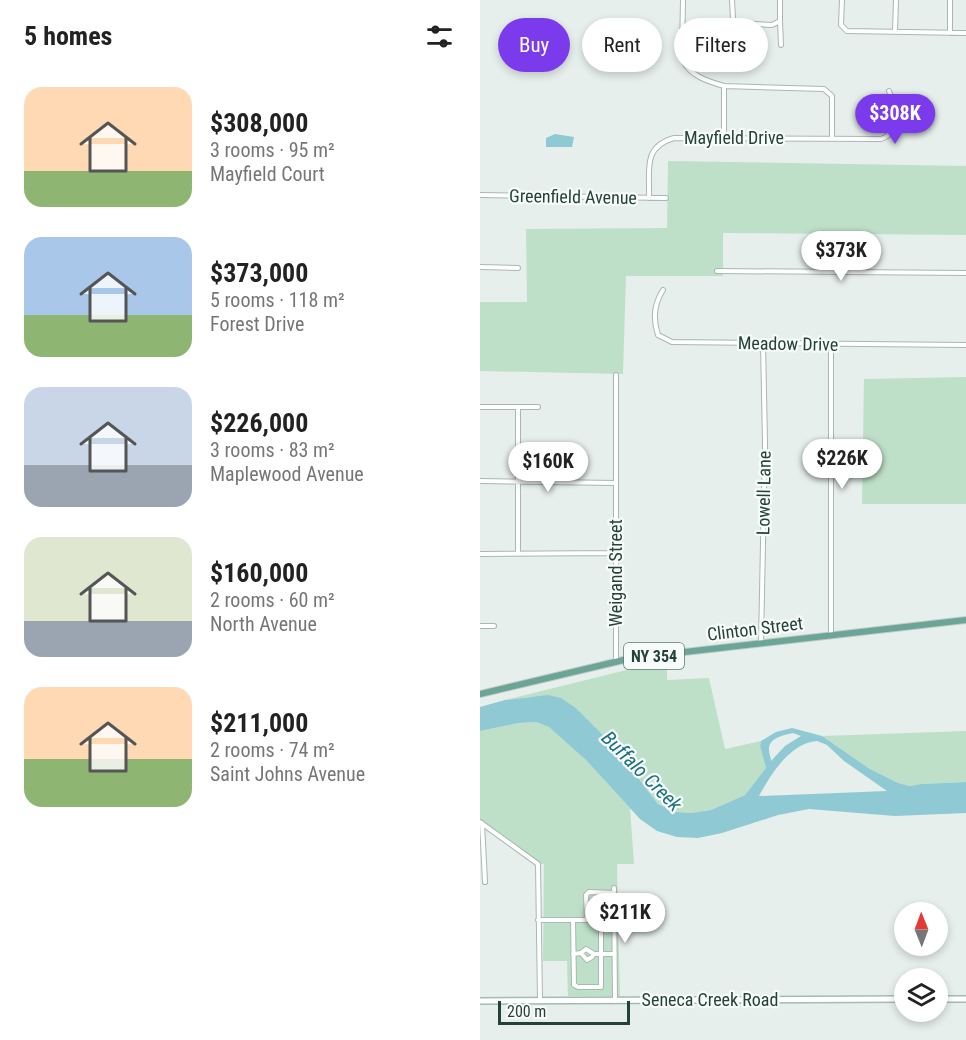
<!DOCTYPE html>
<meta charset="utf-8">
<style>
:root{--surface:#fff;--page:#f2f2f2;--text:#222;--muted:#767676;--accent:#7c3aed}
body{margin:0;font-family:"Roboto Condensed",sans-serif;background:var(--page);color:var(--text);height:100vh;display:flex;flex-direction:column;font-size:22px;white-space:nowrap}
*{box-sizing:border-box;margin:0}
p{font-size:20px;color:var(--muted)}
.icon{flex:none;width:33px;height:33px;fill:none;stroke:currentColor;stroke-width:2;stroke-linecap:round;stroke-linejoin:round}
.map{position:relative;flex:1;overflow:hidden}
.panel{display:flex;flex-direction:column;background:var(--surface);width:480px}
.panel>*{flex:none}
.hud{position:absolute;left:18px;top:18px;width:378px;height:54px;display:flex;gap:12px}
.needle{width:39px;rotate:359deg}
.buttons{position:absolute;left:414px;top:902px;display:grid;gap:12px}
.buttons a{display:grid;place-items:center;width:54px;height:54px;border-radius:50%;background:var(--surface);box-shadow:0 3px 9px #0003;font-size:30px}
.scale{position:absolute;left:18px;bottom:15px;width:132px;box-sizing:border-box;padding-left:6px;border:3px solid #24423a;border-top:0;font-size:16px;line-height:21px;white-space:nowrap;color:#24423a;-webkit-text-stroke:4px #f7fbf9;paint-order:stroke}
.price{position:absolute;translate:-50% -51px;padding:0 14px;border-radius:21px;background:#fff;color:#222;font-size:20px;line-height:39px;filter:drop-shadow(0 2px 3px #0008)}
.price::after{content:'';position:absolute;left:50%;top:36px;width:18px;height:14px;margin-left:-9px;background:inherit;clip-path:polygon(0 0,100% 0,50% 100%)}
.price.active{background:var(--accent);color:#fff}
ul{padding:0;list-style:none}
li{display:flex;align-items:center;gap:18px;height:150px;padding:0 24px}
li span{display:grid;place-items:center;flex:none;width:168px;height:120px;border-radius:18px;color:#555}
li>.icon{margin-inline-start:auto}
span .icon{width:72px;height:72px;fill:#fffc;stroke-width:1}
li b{font-size:26px}
h2{display:flex;justify-content:space-between;align-items:center;height:72px;padding:0 24px;font-size:26px}
.tag{padding:0 21px;border-radius:27px;background:var(--surface);box-shadow:0 3px 9px #0003;font-size:21px;line-height:54px}
.tag.active{background:var(--accent);color:#fff}
main{display:flex;flex:1;min-height:0}
.map>svg:first-child{display:block}
.green{fill:#bfe0c8}
.water{fill:#8ec9d4;fill-rule:evenodd}
.lines{fill:none;stroke-linecap:round;stroke-linejoin:round}
.street-casing{stroke:#a8b8b2;stroke-width:6}
.secondary-casing{stroke:#a4bbb3;stroke-width:8}
.primary-casing{stroke:#c2cac8;stroke-width:8}
.street{stroke:#fff;stroke-width:4}
.secondary{stroke:#fff;stroke-width:5}
.primary{stroke:#6aa596;stroke-width:6}
.labels{text-anchor:middle;stroke-width:4.5;stroke-linejoin:round;paint-order:stroke}
.shield{fill:#f7fbf9;stroke:#637a73;stroke-width:1.5}
.shield-label{font-size:16px;font-weight:bold;fill:#24423a}
.street-label{font-size:18px;fill:#24423a;stroke:#f7fbf9}
.water-label{font-size:20px;font-style:italic;fill:#1c6f80;stroke:#f7fbf9}
</style>
<main>
<section class="panel">
<h2>5 homes<svg class="icon" aria-label="filters" viewBox="0 0 24 24"><path d="M4 7h16M4 17h16"/><circle cx="9" cy="7" r="2"/><circle cx="15" cy="17" r="2"/></svg></h2>
<ul>
<li><span style="background:linear-gradient(#ffd9b3 70%,#8fb573 0)"><svg class="icon" aria-label="home" viewBox="0 0 24 24"><path d="M3 11l9-7 9 7M6 9v11h12V9"/></svg></span><div><b>$308,000</b><p>3 rooms · 95 m²</p><p>Mayfield Court</p></div></li>
<li><span style="background:linear-gradient(#a9c7e8 65%,#8fb573 0)"><svg class="icon" aria-label="home" viewBox="0 0 24 24"><path d="M3 11l9-7 9 7M6 9v11h12V9"/></svg></span><div><b>$373,000</b><p>5 rooms · 118 m²</p><p>Forest Drive</p></div></li>
<li><span style="background:linear-gradient(#c9d6e8 65%,#9aa5b1 0)"><svg class="icon" aria-label="home" viewBox="0 0 24 24"><path d="M3 11l9-7 9 7M6 9v11h12V9"/></svg></span><div><b>$226,000</b><p>3 rooms · 83 m²</p><p>Maplewood Avenue</p></div></li>
<li><span style="background:linear-gradient(#dfe7d0 70%,#9aa5b1 0)"><svg class="icon" aria-label="home" viewBox="0 0 24 24"><path d="M3 11l9-7 9 7M6 9v11h12V9"/></svg></span><div><b>$160,000</b><p>2 rooms · 60 m²</p><p>North Avenue</p></div></li>
<li><span style="background:linear-gradient(#ffd9b3 60%,#8fb573 0)"><svg class="icon" aria-label="home" viewBox="0 0 24 24"><path d="M3 11l9-7 9 7M6 9v11h12V9"/></svg></span><div><b>$211,000</b><p>2 rooms · 74 m²</p><p>Saint Johns Avenue</p></div></li>
</ul>
</section>
<div class="map">
<svg width="486" height="1040" viewBox="0 0 486 1040">
<rect width="100%" height="100%" fill="#e6efeb"/>
<path class="green" d="M188,161L486,166V235L243,233V276H146L143,374L0,371V302H47L46,229L187,228Z
M486,377V504H382L384,379Z
M187,660V680L229,678L245,749L281,741L280,746L286,768L265,795L231,810L211,813L196,812L178,804L133,745L97,709L49,697L25,700Z
M56,722L69,727L83,738L106,760L150,808L154,864H137L140,996H88L87,961H63L64,864H58L0,822V731L39,723Z
M486,731V782L441,784L430,786L418,783L390,769L342,736Z"/>
<path class="water" d="M75,134L94,137L92,147H66V138Z
M68,695L81,698L97,709L133,745L178,804L196,812L211,813L231,810L265,795L286,768L280,746L281,741L296,732L312,728L342,736L390,769L418,783L430,786L441,784L486,782V813L415,816L329,809L298,815L242,833L218,838L197,837L177,831L160,819L106,760L69,727L56,722L39,723L0,731V707L25,700ZM313,733L321,736L305,746L291,761C291,757 289,754 289,750C288,738 304,735 313,733ZM337,741L347,745L364,761L407,791L279,796C291,774 310,743 337,741Z"/>
<g class="lines">
<g class="street-casing">
<path id="street" d="M252,0L253,19L255,23L292,25L300,21V0
M362,0L361,25L367,31L486,33
M300,21L301,45
M415,32L416,0
M470,33V0
M202,51L203,0
M203,60C209,76 230,82 244,86L344,89L352,96V139
M244,86V138
M0,195L186,198
M169,198C170,171 162,147 194,138L401,139C422,132 415,106 409,91
M0,267L38,268
M237,271L486,273
M183,290C174,304 173,320 178,335L192,342L486,345
M351,345V635
M136,375V661
M0,407H58
M38,408V553
M0,481L136,483
M0,554L136,553
M0,626H14
M281,643L285,443L283,343
M0,822L58,864L60,1001
M2,823L5,882
M134,888L135,1001
M58,920H118L121,921V987H98L94,985L93,920
M107,920L106,895L109,892L134,893
M101,953L107,960L112,957L114,954
M93,954L101,953L106,949L114,954H135"/>
</g>
<g class="secondary-casing">
<path id="secondary" d="M458,999H486
M0,1001L424,999"/>
</g>
<g class="primary-casing">
<path id="primary" d="M0,694L152,658L486,620"/>
</g>
<use href="#street" class="street"/>
<use href="#secondary" class="secondary"/>
<use href="#primary" class="primary"/>
</g>
<g class="labels">
<rect class="shield" x="144" y="643" width="60" height="26" rx="4.5"/>
<g class="shield-label">
<text x="174" y="662">NY 354</text>
</g>
<g class="street-label">
<text x="254" y="144">Mayfield Drive</text>
<text transform="translate(93 197) rotate(1)" y="6">Greenfield Avenue</text>
<text transform="translate(308 344) rotate(1)" y="6">Meadow Drive</text>
<text transform="translate(284 493) rotate(-89)" y="6">Lowell Lane</text>
<text transform="translate(136 573) rotate(-90)" y="6">Weigand Street</text>
<text transform="translate(275 629) rotate(-7)" y="6">Clinton Street</text>
<text x="230" y="1006">Seneca Creek Road</text>
</g>
<g class="water-label">
<text transform="translate(162 771) rotate(45)" y="7">Buffalo Creek</text>
</g>
</g>
</svg>
<div class="buttons">
<a><svg class="needle" viewBox="-14 -14 28 28"><path d="M0-13l5 13h-10z" fill="#e53935"/><path d="M0 13l5-13h-10z" fill="#767676"/></svg></a>
<a><svg class="icon" aria-label="layers" viewBox="0 0 24 24"><path d="M12 4l9 5-9 5-9-5zM3 14l9 5 9-5"/></svg></a>
</div>
<div class="scale">200 m</div>
<b class="price active" style="left:415px;top:145px">$308K</b>
<b class="price" style="left:361px;top:282px">$373K</b>
<b class="price" style="left:362px;top:490px">$226K</b>
<b class="price" style="left:68px;top:493px">$160K</b>
<b class="price" style="left:145px;top:944px">$211K</b>
<div class="hud">
<a class="tag active">Buy</a>
<a class="tag">Rent</a>
<a class="tag">Filters</a>
</div>
</div>
</main>
